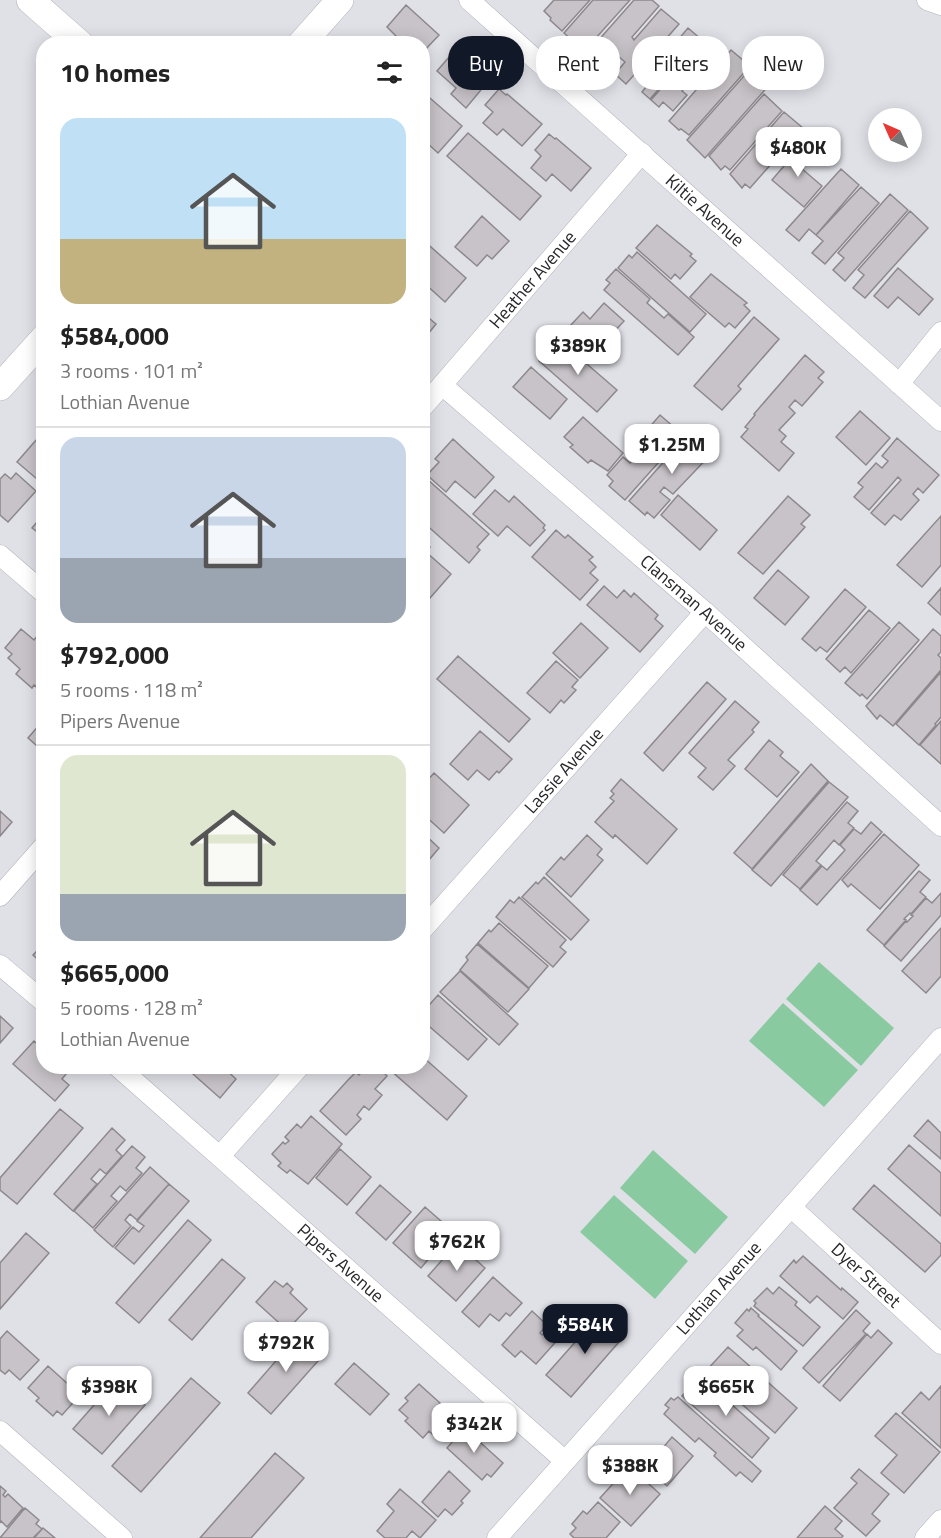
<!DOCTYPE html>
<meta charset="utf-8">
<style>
:root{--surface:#fff;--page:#f2f2f2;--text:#222;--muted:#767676;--line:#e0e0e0;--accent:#111827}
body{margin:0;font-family:"Titillium Web",sans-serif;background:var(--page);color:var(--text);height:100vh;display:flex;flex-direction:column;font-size:22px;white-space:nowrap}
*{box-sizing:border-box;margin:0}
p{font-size:20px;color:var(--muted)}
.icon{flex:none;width:33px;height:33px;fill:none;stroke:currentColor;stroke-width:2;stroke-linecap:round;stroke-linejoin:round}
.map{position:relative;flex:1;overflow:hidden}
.side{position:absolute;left:36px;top:36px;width:394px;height:1038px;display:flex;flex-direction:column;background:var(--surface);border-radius:24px;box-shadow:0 3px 15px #0003}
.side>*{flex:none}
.banner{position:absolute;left:448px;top:36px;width:402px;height:54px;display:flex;gap:12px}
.needle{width:39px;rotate:315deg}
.controls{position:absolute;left:868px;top:108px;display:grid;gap:12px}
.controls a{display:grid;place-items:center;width:54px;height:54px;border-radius:50%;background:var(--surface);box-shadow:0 3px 15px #0003;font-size:30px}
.price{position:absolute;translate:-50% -51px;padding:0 14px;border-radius:12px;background:#fff;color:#222;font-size:20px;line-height:39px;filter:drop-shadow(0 2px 3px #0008)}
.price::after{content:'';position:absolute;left:50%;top:36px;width:18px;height:14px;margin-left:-9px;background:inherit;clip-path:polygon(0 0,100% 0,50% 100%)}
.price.current{background:var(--accent);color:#fff}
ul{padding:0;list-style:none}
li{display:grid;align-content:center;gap:12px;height:318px;padding:0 24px}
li+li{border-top:2px solid var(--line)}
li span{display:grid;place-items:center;height:186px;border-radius:18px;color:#555}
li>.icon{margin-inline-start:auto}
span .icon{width:108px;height:108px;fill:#fffc;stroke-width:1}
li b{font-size:26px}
h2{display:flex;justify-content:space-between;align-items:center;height:72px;padding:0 24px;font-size:26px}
.pill{padding:0 21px;border-radius:24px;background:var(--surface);box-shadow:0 3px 15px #0003;font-size:21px;line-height:54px}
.pill.current{background:var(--accent);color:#fff}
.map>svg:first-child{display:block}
.green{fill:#8acaa1}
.building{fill:#c8c3c8;stroke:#8d888c;stroke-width:1.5}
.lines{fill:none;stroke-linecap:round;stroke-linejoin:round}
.street-casing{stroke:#b2b3ba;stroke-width:21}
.secondary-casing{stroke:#b2b3ba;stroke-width:28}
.street{stroke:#fff;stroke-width:20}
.secondary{stroke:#fff;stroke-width:27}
.labels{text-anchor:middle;stroke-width:6;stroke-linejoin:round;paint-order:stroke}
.street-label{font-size:18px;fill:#28282b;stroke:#edeef5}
</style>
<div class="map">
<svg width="941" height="1538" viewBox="0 0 941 1538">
<rect width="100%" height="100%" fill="#e0e1e7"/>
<path class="green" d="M819,962L894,1028L861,1066L786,999Z
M783,1003L858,1070L824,1107L749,1041Z
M653,1150L728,1217L695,1254L620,1188Z
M614,1195L688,1261L655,1299L580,1232Z"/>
<path class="building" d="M554,0H590L562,31L550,20L551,18L544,11Z
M593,0H630L586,49L578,42L576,44L564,33Z
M634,0H652L659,6L632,37L634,40L661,9L679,24L626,84L615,74L625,62L611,50L601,61L589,51Z
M406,5L439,35L423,52V44H404L387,27Z
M688,28L702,40L650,99L642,92L646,87L636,78L650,63L655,67Z
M702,41L716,53L682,91L687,95L673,111L663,102L659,107L651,100Z
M456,49L490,79L466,108L451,94L456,88L437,71Z
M731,50L750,66L689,135L681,129L679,130L669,121Z
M752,67L770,84L705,158L687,140Z
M499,89L506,95L507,94L542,124L522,146L503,129L497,135L483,123L493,112L485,105Z
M423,92L462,126L438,153L425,141L428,136L423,132Z
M764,94L782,111L730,170L725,166L721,170L709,156Z
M784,112L803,128L750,188L745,184L742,188L730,174Z
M468,133L541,196L520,220L447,156Z
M549,134L555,139L556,138L591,168L571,191L552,174L546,181L531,168L541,156L535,150Z
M801,146L812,155L801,168L822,186L804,207L772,180Z
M841,169L859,185L816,235L809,229L799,241L786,230Z
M861,187L879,203L825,264L812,253L823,241L816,235Z
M890,194L908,210L845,281L833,270L844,258L838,253Z
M910,211L928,228L865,298L853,288L864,275L858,270Z
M482,216L509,241L492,259L487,255L477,266L455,247Z
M657,225L692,254L690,256L696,261L680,279L675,274L671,279L636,248Z
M423,240L466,278L445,302L423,282Z
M637,252L706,314L690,332L618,268L629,255L632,258Z
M898,268L933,299L919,315L898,297L888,308L874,296Z
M616,269L650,299L647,303L664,318L668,314L694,337L678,355L604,290L610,283L606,280Z
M711,274L747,303L744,305L750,311L735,328L729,323L725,327L690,297Z
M604,303L624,321L612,334L618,340L604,356L570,326L583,312L590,319Z
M423,313L436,324L424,339L423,338Z
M754,317L779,339L738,386L741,389L722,410L694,386Z
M558,339L617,390L597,412L539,361Z
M805,355L824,372L818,378L823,382L802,406L795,400L789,407L795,413L779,430L786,436L781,442L794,453L779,471L741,437L748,429L745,427L755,415L754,414Z
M531,367L567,399L550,419L513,387Z
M860,411L890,438L866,465L836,437Z
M660,415L683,435L625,500L609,486L613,481L607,475L623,457L630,463L635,458L628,452Z
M583,417L623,453L608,471L591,460L588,463L570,447L573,445L564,437Z
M44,431V485L17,462Z
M691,431L714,451L673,494L664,487L660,492L670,500L654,518L647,512L645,515L629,501Z
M897,438L939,475L923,493L918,488L913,494L919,500L901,520L894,515L885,525L871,513L901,480L898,477L869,510L854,497L863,487L858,483L876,463L882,468L888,461L882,456Z
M453,439L494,477L475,498L455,481L446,492L427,475L439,462L435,459Z
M16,473L36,491L8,522L0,515V479L5,474L11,479Z
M427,479L489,534L477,547L480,550L469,563L423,522V484Z
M495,490L509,502L514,496L545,525L543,528L545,530L530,546L507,526L498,536L473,514Z
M678,495L717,530L700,550L661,515Z
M788,496L810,515L801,524L805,527L763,574L738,553Z
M44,514V537L32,528Z
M941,516V565L922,587L897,565Z
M556,530L565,538L568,535L593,557L589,560L596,567L590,573L598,580L580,600L532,557Z
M423,540L430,547L426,552L451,574L423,606Z
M778,570L809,597L785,625L754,598Z
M604,586L617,598L624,590L631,597L634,593L658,615L655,619L663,626L640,652L587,605Z
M941,588V615L928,603Z
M845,589L866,607L827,652L820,647L816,651L802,639Z
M869,610L890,628L851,673L845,667L840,672L826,659Z
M899,622L919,640L867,699L862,694L860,696L845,683Z
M581,623L608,648L580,678L553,653Z
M21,629L34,640L38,635L44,640L43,693L34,685L32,688L16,674L20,669L8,658L12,654L5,648Z
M933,629L941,636V652L938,655L941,658V670L893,726L880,715L877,719L866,706Z
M458,656L530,719L509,742L437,679Z
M556,661L578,680L572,687L576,690L564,703L561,700L550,713L527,693Z
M941,672V717L935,724L936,725L919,745L896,724Z
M707,682L726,699L663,771L644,753Z
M735,701L759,722L752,730L754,732L728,760L735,766L713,790L698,777L706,768L689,753Z
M941,721V764L920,745Z
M41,723L44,725V752L28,738Z
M480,731L512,759L499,773L497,771L489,780L477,770L468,780L450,764Z
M769,740L783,752L780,756L799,772L777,797L745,769Z
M811,764L828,781L752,869L734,853Z
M434,773L469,805L444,833L423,814V785Z
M621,779L677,829L647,864L615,835L613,838L595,822L614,801L610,798L614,794L611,791Z
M829,782L848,797L771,886L752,870Z
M847,802L858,811L848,823L854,828L839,845L834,840L816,861L821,865L800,889L783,875Z
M0,811L12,822L0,836Z
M871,822L882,832L817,905L800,890L822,866L827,870L845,850L840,845L854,829L861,834Z
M423,833L439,848L423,867Z
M884,834L919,865L880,909L851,884L848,887L842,880Z
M587,835L602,849L597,855L603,860L571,897L546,874L561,857L564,860Z
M919,871L930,880L920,892L926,897L911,914L910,913L904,919L906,920L884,945L867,930Z
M544,877L589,920L571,940L522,897L536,882L538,884Z
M941,893V915L901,961L884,946L906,921L907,922L913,916L911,915L926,898L932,903Z
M519,897L566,940L560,947L566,952L553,967L496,917L510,900L514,903Z
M499,923L548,966L529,988L478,943L489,930L491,932Z
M941,928V976L926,993L902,971Z
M44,944V965L33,955Z
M477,944L529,989L508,1012L460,970L468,960L466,957Z
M460,971L518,1024L499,1045L440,992Z
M438,995L487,1039L468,1060L423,1021V1012Z
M0,1016L13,1028L0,1043Z
M34,1041L44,1050V1066H58L66,1074L62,1079L69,1085L55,1101L13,1064Z
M423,1057L467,1096L447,1120L389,1069L391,1066H423Z
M184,1066H222L236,1079L220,1098Z
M367,1066H377L387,1076L375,1089L382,1095L369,1110L364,1106L357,1115L361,1119L346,1135L320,1111L348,1080L356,1072L359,1075Z
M60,1109L83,1128L17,1204L0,1190V1178Z
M311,1116L342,1144L308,1184L290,1170L287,1173L278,1166L281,1163L272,1154L283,1142L285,1144L289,1141L285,1137L297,1124L301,1128Z
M928,1120L941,1133V1159L914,1136Z
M112,1128L125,1140L116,1150L122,1156L106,1174L100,1169L91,1179L97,1184L73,1211L54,1194Z
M909,1145L941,1173V1216L888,1169Z
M132,1146L145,1157L136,1168L142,1173L126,1191L120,1186L111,1196L117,1201L93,1228L74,1211Z
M340,1149L371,1177L347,1205L316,1178Z
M150,1167L169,1184L137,1220L130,1214L125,1220L131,1226L113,1247L94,1230Z
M169,1184L189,1201L134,1264L115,1248L133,1227L139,1232L144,1226L137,1221Z
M380,1185L411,1212L386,1240L356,1213Z
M874,1185L941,1244V1255L925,1272L853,1209Z
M425,1207L449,1228L433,1247L436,1250L421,1268L393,1243Z
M188,1220L211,1240L139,1323L116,1303Z
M26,1233L49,1253L0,1309V1263Z
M457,1243L485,1268L456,1301L428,1276Z
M803,1256L841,1290L842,1288L858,1302L843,1319L817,1296L810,1303L780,1276L794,1260L796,1263Z
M222,1259L245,1278L192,1340L169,1320Z
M493,1277L522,1303L510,1316L506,1313L499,1321L490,1314L479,1327L462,1312Z
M275,1281L283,1287L287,1283L293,1289L290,1293L307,1309L287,1330L256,1302Z
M779,1287L797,1302L795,1305L820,1327L803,1346L754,1306L756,1303L754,1301L767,1288L773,1294Z
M751,1308L759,1315L758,1316L797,1351L781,1370L756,1347L753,1350L737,1336L743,1330L735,1323L747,1309L749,1311Z
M856,1310L870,1323L863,1331L866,1334L819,1383L803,1368Z
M532,1311L547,1325L540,1333L542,1335L550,1326L561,1336L536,1364L521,1351L515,1357L502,1345Z
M600,1314L625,1335L571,1397L546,1375Z
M878,1330L892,1343L840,1401L823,1386L867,1334L871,1338Z
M7,1331L39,1360L20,1380L9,1370L5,1374L0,1370V1339Z
M301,1332L325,1353L271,1414L248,1393Z
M728,1347L797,1408L775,1433L705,1372Z
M354,1363L389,1394L370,1415L335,1384Z
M48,1366L80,1395L62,1415L57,1411L53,1416L36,1401L39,1398L28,1388Z
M700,1376L769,1438L752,1458L682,1396Z
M191,1378L220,1403L141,1492L112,1466Z
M116,1380L145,1405L102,1454L73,1429Z
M419,1384L440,1403L436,1407L451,1419L435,1437L429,1431L423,1438L405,1421L408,1418L399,1410L408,1401L405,1398Z
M941,1386V1448L902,1413L921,1392L929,1400Z
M678,1397L761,1471L752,1482L740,1472L736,1476L714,1456L716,1453L699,1438L695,1442L664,1414L669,1408L665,1405L671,1398L674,1400Z
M896,1413L940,1452L904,1493L881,1473L897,1455L875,1436Z
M462,1426L503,1463L491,1477L487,1474L482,1480L447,1448L454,1440L452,1437Z
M672,1437L693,1456L667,1486L638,1461L648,1449L656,1456Z
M275,1453L304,1478L251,1538H200Z
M629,1466L660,1494L631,1526L600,1498Z
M859,1469L889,1494L872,1514L880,1521L866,1536L834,1508L857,1483L851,1478Z
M449,1471L470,1491L461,1501L463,1503L452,1515L445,1509L438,1517L422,1502Z
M0,1486L6,1491L3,1495L5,1497L8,1494L23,1508L7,1527L1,1521L0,1523Z
M400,1489L436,1520L420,1538L412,1531L406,1538H385L377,1531L394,1511L387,1504Z
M598,1502L620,1522L606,1538H574L570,1534L576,1528L572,1524L583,1511L587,1514Z
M825,1506L842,1521L835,1529L843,1536L841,1538H797Z
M25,1508L39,1520L36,1524L42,1529L33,1538H0Z
M43,1528L55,1538H34Z"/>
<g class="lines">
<g class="street-casing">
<g id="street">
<path id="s1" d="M469,0L941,421"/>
<path d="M927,0L941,5"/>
<path d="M899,384L941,332"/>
<path id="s2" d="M442,385L705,612L941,826"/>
<path id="s3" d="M423,407L642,153"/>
<path d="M0,555L44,593"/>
<path d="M0,896L44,846"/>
<path id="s4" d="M423,929L705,612"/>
<path d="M0,965L44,1002"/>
<path id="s5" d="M117,1066L565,1461"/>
<path d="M220,1156L300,1066"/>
<path id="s6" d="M792,1208L941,1344"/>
<path d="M0,1431L122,1538"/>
<path id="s7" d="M497,1538L941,1038"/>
<path d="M925,1538L941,1520"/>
</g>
</g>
<g class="secondary-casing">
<path id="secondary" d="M30,0L80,44
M301,44L340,0
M0,387L44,338"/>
</g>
<use href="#street" class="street"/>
<use href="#secondary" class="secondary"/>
</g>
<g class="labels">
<g class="street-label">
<text dy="6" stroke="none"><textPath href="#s1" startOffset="316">Kiltie Avenue</textPath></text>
<text dy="6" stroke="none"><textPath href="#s3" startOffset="168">Heather Avenue</textPath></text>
<text dy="6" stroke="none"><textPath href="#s2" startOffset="333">Clansman Avenue</textPath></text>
<text dy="6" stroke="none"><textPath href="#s4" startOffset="212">Lassie Avenue</textPath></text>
<text dy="6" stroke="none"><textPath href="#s5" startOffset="298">Pipers Avenue</textPath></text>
<text dy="6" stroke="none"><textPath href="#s6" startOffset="100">Dyer Street</textPath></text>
<text dy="6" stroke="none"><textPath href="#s7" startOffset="334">Lothian Avenue</textPath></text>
</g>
</g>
</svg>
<div class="controls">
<a><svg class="needle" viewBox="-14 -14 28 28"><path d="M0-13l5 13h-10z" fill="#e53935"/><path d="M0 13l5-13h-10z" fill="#767676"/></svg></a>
</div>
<b class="price" style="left:798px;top:178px">$480K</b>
<b class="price" style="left:578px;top:376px">$389K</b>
<b class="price" style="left:672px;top:475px">$1.25M</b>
<b class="price" style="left:457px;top:1272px">$762K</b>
<b class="price current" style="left:585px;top:1355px">$584K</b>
<b class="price" style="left:286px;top:1373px">$792K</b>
<b class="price" style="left:109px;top:1417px">$398K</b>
<b class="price" style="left:726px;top:1417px">$665K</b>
<b class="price" style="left:474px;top:1454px">$342K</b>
<b class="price" style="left:630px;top:1496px">$388K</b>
<div class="banner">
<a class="pill current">Buy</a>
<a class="pill">Rent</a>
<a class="pill">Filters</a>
<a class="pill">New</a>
</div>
<section class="side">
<h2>10 homes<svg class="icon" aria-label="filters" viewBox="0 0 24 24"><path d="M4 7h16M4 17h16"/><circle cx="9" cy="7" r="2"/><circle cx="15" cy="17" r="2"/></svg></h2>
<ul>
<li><span style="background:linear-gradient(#bfe0f5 65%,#c2b280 0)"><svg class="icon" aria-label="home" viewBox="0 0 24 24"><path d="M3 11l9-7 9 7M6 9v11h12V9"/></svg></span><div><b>$584,000</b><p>3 rooms · 101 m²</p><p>Lothian Avenue</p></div></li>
<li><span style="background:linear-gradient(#c9d6e8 65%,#9aa5b1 0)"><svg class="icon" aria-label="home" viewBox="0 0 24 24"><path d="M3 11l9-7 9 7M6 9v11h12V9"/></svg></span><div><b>$792,000</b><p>5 rooms · 118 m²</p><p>Pipers Avenue</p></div></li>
<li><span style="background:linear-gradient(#dfe7d0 75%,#9aa5b1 0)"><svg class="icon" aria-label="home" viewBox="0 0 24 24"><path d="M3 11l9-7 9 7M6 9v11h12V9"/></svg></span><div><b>$665,000</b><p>5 rooms · 128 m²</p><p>Lothian Avenue</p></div></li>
</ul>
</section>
</div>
